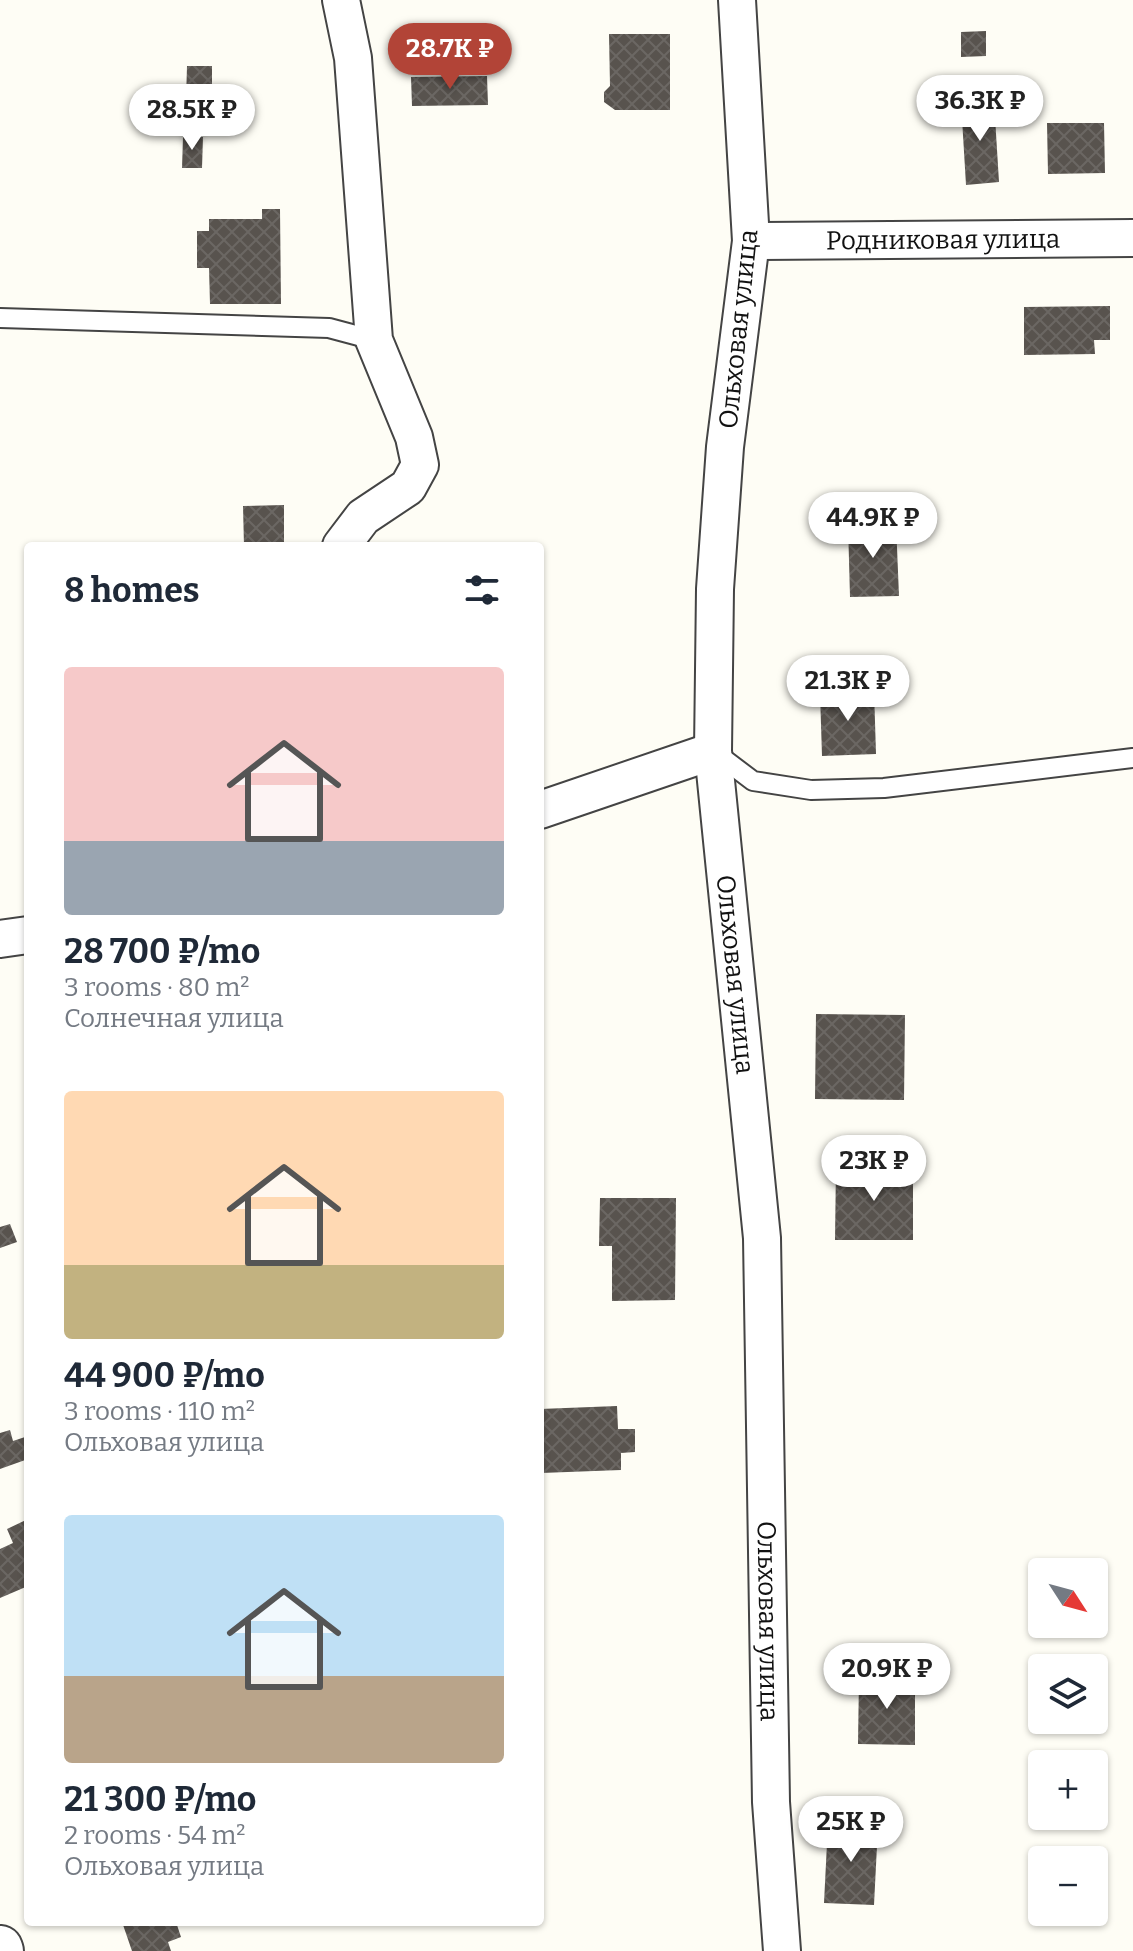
<!DOCTYPE html>
<meta charset="utf-8">
<style>
:root{--surface:#fff;--page:#f2f2f3;--text:#1f2937;--muted:#747a83;--accent:#b24437}
body{margin:0;font-family:Bitter,serif;background:var(--page);color:var(--text);height:100vh;display:flex;flex-direction:column;font-size:30px;white-space:nowrap}
*{box-sizing:border-box;margin:0}
p{font-size:26px;color:var(--muted)}
.icon{flex:none;width:44px;height:44px;fill:none;stroke:currentColor;stroke-width:2;stroke-linecap:round;stroke-linejoin:round}
.map{position:relative;flex:1;overflow:hidden}
.side{position:absolute;left:24px;top:542px;width:520px;height:1384px;display:flex;flex-direction:column;background:var(--surface);border-radius:8px;box-shadow:0 2px 6px #0004}
.side>*{flex:none}
.needle{width:52px;rotate:126deg}
.tools{position:absolute;left:1028px;top:1558px;display:grid;gap:16px}
.tools a{display:grid;place-items:center;width:80px;height:80px;border-radius:8px;background:var(--surface);box-shadow:0 2px 6px #0004;font-size:40px}
.price{position:absolute;translate:-50% -68px;padding:0 18px;border-radius:28px;background:#fff;color:#222;font-size:26px;line-height:52px;filter:drop-shadow(0 2px 4px #0008)}
.price::after{content:'';position:absolute;left:50%;top:48px;width:24px;height:18px;margin-left:-12px;background:inherit;clip-path:polygon(0 0,100% 0,50% 100%)}
.price.current{background:var(--accent);color:#fff}
ul{padding:0;list-style:none}
li{display:grid;align-content:center;gap:16px;height:424px;padding:0 40px}
li span{display:grid;place-items:center;height:248px;border-radius:8px;color:#555}
li>.icon{margin-inline-start:auto}
span .icon{width:144px;height:144px;fill:#fffc;stroke-width:1}
li b{font-size:34px}
h2{display:flex;justify-content:space-between;align-items:center;height:96px;padding:0 40px;font-size:34px}
.map>svg:first-child{display:block}
.building{fill:url(#building-cross-hatch)}
.lines{fill:none;stroke-linecap:round;stroke-linejoin:round}
.service-casing{stroke:#444;stroke-width:22}
.minor-casing{stroke:#444;stroke-width:40}
.tertiary-casing{stroke:#444;stroke-width:48}
.service{stroke:#fff;stroke-width:18}
.minor{stroke:#fff;stroke-width:36}
.tertiary{stroke:#fff;stroke-width:44}
.labels{text-anchor:middle;stroke-width:8;stroke-linejoin:round;paint-order:stroke}
.street-label{font-size:26px;fill:#111;stroke:#fff}
</style>
<div class="map">
<svg width="1133" height="1951" viewBox="0 0 1133 1951">
<defs>
<pattern id="building-cross-hatch" width="8" height="8" patternUnits="userSpaceOnUse" patternTransform="scale(2)"><rect width="8" height="8" fill="#58534e"/><path d="M0 0l8 8M0 8l8-8" fill="none" stroke="#6b6763"/></pattern>
</defs>
<rect width="100%" height="100%" fill="#fefdf5"/>
<path class="building" d="M986,31V56L961,57V32Z
M609,34H670V110H615L604,102V92L610,86Z
M187,66H212V100H186Z
M487,76L488,105L412,106L411,77Z
M994,101L999,182L966,185L961,102Z
M1047,123H1104L1105,173L1048,174Z
M183,137H203L202,168H182Z
M262,209H280L281,304H210L209,268H197V231H209V219H262Z
M1110,306V340H1094L1095,354L1024,355V307Z
M284,505V546H244L243,506Z
M896,523L899,596L850,597L848,524Z
M874,690L876,754L822,756L820,693Z
M816,1014L905,1015L904,1100L815,1099Z
M836,1165H913V1240H835Z
M600,1198H676L675,1300L612,1301V1246H599Z
M10,1224L17,1242L0,1248V1227Z
M617,1406L618,1429H635V1452L621,1453V1470L541,1473L540,1409Z
M10,1430L13,1441L25,1437L28,1459L0,1469V1433Z
M28,1519V1586L0,1598V1549L13,1543L7,1529Z
M859,1677L915,1678V1745L858,1744Z
M828,1823L878,1826L874,1905L824,1903Z
M122,1922H176L181,1937L168,1942L171,1951H132Z"/>
<g class="lines">
<g class="service-casing">
<path id="service" d="M0,318L329,328L374,340
M716,753L753,781L811,790L884,788L1133,758"/>
</g>
<g class="minor-casing">
<g id="minor">
<path id="s1" d="M737,0L751,241L725,447L715,589L713,751L762,1238L771,1802L782,1951"/>
<path id="s2" d="M751,241L1133,238"/>
<path d="M341,546L363,517L408,487L420,465L414,437L374,340L353,58L341,0"/>
<path d="M540,810L713,751"/>
<path d="M0,939L28,935"/>
</g>
</g>
<g class="tertiary-casing">
<path id="tertiary" d="M0,1948L1,1951"/>
</g>
<use href="#service" class="service"/>
<use href="#minor" class="minor"/>
<use href="#tertiary" class="tertiary"/>
</g>
<g class="labels">
<g class="street-label">
<text dy="9" stroke="none"><textPath href="#s2" startOffset="192">Родниковая улица</textPath></text>
<text transform="translate(738 329) rotate(-84)" y="9">Ольховая улица</text>
<text dy="9" stroke="none"><textPath href="#s1" startOffset="978">Ольховая улица</textPath></text>
<text dy="9" stroke="none"><textPath href="#s1" startOffset="1626">Ольховая улица</textPath></text>
</g>
</g>
</svg>
<div class="tools">
<a><svg class="needle" viewBox="-14 -14 28 28"><path d="M0-13l5 13h-10z" fill="#e53935"/><path d="M0 13l5-13h-10z" fill="#747a83"/></svg></a>
<a><svg class="icon" aria-label="layers" viewBox="0 0 24 24"><path d="M12 4l9 5-9 5-9-5zM3 14l9 5 9-5"/></svg></a>
<a>+</a>
<a>−</a>
</div>
<b class="price current" style="left:450px;top:91px">28.7K ₽</b>
<b class="price" style="left:980px;top:143px">36.3K ₽</b>
<b class="price" style="left:192px;top:152px">28.5K ₽</b>
<b class="price" style="left:873px;top:560px">44.9K ₽</b>
<b class="price" style="left:848px;top:723px">21.3K ₽</b>
<b class="price" style="left:874px;top:1203px">23K ₽</b>
<b class="price" style="left:887px;top:1711px">20.9K ₽</b>
<b class="price" style="left:851px;top:1864px">25K ₽</b>
<section class="side">
<h2>8 homes<svg class="icon" aria-label="filters" viewBox="0 0 24 24"><path d="M4 7h16M4 17h16"/><circle cx="9" cy="7" r="2"/><circle cx="15" cy="17" r="2"/></svg></h2>
<ul>
<li><span style="background:linear-gradient(#f6c9c9 70%,#9aa5b1 0)"><svg class="icon" aria-label="home" viewBox="0 0 24 24"><path d="M3 11l9-7 9 7M6 9v11h12V9"/></svg></span><div><b>28 700 ₽/mo</b><p>3 rooms · 80 m²</p><p>Солнечная улица</p></div></li>
<li><span style="background:linear-gradient(#ffd9b3 70%,#c2b280 0)"><svg class="icon" aria-label="home" viewBox="0 0 24 24"><path d="M3 11l9-7 9 7M6 9v11h12V9"/></svg></span><div><b>44 900 ₽/mo</b><p>3 rooms · 110 m²</p><p>Ольховая улица</p></div></li>
<li><span style="background:linear-gradient(#bfe0f5 65%,#b9a48a 0)"><svg class="icon" aria-label="home" viewBox="0 0 24 24"><path d="M3 11l9-7 9 7M6 9v11h12V9"/></svg></span><div><b>21 300 ₽/mo</b><p>2 rooms · 54 m²</p><p>Ольховая улица</p></div></li>
</ul>
</section>
</div>
